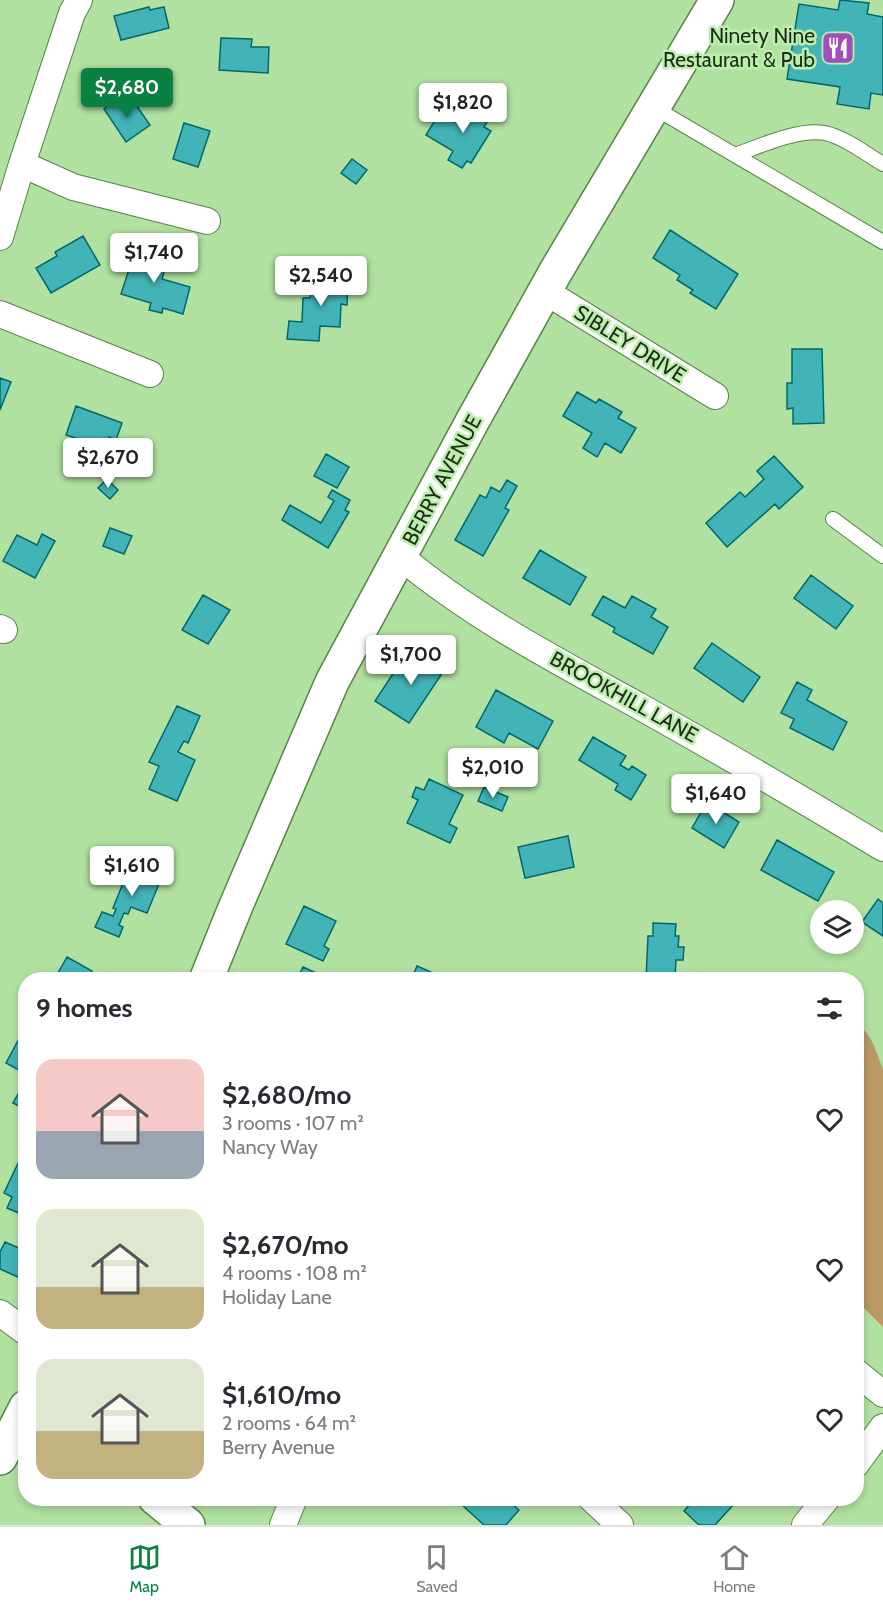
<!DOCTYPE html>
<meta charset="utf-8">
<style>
:root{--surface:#fff;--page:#f7f7f7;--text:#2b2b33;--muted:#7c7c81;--line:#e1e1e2;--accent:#0b8043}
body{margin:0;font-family:Cabin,sans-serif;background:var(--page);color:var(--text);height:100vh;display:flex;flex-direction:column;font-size:22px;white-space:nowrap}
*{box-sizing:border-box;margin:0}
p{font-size:20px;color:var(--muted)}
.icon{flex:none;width:33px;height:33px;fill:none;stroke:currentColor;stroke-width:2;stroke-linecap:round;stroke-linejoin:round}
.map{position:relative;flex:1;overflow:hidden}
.side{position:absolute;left:18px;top:972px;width:846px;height:534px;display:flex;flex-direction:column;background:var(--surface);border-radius:24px;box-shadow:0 3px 9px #0003}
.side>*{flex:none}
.buttons{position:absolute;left:810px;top:900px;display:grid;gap:12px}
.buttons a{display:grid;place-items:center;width:54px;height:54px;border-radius:50%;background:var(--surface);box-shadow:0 3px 9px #0003;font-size:30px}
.price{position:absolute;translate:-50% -51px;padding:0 14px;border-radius:6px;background:#fff;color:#222;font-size:20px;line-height:39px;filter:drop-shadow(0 2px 3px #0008)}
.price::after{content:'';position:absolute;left:50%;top:36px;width:18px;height:14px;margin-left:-9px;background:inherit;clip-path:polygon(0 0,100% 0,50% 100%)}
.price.active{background:var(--accent);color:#fff}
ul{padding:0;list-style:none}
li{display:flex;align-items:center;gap:18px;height:150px;padding:0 18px}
li span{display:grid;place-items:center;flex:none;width:168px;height:120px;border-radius:18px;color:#555}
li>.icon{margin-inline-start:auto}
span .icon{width:72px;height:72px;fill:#fffc;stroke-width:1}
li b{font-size:26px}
h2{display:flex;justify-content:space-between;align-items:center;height:72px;padding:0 18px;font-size:26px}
.tabs{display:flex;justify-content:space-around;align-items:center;height:84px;border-top:2px solid var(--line);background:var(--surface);font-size:16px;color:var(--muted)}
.tabs a{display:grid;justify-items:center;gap:3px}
.tabs .active{color:var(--accent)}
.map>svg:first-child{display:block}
.green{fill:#ba9966}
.building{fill:#42b3b6;stroke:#01696b;stroke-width:1.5}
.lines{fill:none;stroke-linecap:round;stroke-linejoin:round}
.lane-casing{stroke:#588348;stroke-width:16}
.street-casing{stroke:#588348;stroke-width:28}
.secondary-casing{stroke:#588348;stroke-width:36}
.lane{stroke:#fff;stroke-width:14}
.street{stroke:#fff;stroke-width:26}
.secondary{stroke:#fff;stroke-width:33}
.labels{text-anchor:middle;stroke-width:5;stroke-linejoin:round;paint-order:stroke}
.poi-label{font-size:21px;fill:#1b2d14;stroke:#beeead;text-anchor:end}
.street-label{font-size:21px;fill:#1b2d14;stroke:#beeead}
</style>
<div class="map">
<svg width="883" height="1525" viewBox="0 0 883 1525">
<rect width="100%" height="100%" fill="#b1e1a1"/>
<path class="green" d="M857,1024C873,1035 876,1052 883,1069V1327L863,1307L857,1294Z"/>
<path class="building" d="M840,0L869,3L867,14L883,17V95L871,93L869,109L837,104L840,87L787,79L799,4L838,10Z
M149,7L150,10L164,7L169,28L121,40L114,16Z
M221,38L252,39L251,47H269L268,73L219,70Z
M121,97L128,106L134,102L150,125L126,142L104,109Z
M484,100L496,108L484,127L491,131L471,163L467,161L462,168L448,160L453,151L426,135L440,112L462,126L467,118L471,120Z
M184,123L210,131L198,167L173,159Z
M352,159L367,170L356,184L341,173Z
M670,230L738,274L716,309L690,293L693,290L677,280L680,275L653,258Z
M83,236L100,265L51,293L36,268L57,256L55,252Z
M136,248L168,258L162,279L190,287L183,314L163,308L162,313L149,310L151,303L121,294Z
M311,274L348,277L347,305L341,304L340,327L320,326L319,341L287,339L289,321L302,322L303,298H310Z
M792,349H822L824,423L793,424V408L787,409V383H792Z
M0,378L11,382L0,410Z
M577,392L596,403L599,399L622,412L618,418L636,428L621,453L605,443L597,457L583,448L592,433L563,416Z
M76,406L122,423L116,440L109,437L105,448L66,435Z
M326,454L349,467L337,488L314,476Z
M774,456L803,487L779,509L775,504L727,547L706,523L740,492L745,497L764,479L757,471Z
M107,479L118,490L110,499L98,488Z
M507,480L517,486L505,508L509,510L483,556L455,540L480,495L486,498L491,487L500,492Z
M332,490L350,500L345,510L349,512L328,548L282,520L290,505L321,523L334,501L328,497Z
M110,528L132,536L124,554L103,546Z
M42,534L55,541L35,578L3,561L17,535L37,545Z
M540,550L586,577L570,605L523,578Z
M811,575L853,606L836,629L794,598Z
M203,595L230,610L208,644L182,630Z
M603,596L625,608L632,596L656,609L651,617L668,627L653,654L613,632L615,628L592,615Z
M712,643L760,677L743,702L694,668Z
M420,648L447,666L409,723L375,701L396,669L403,674Z
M797,682L812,690L807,700L847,722L833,750L790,728L794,719L781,713Z
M496,690L553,721L538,749L509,733L504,743L476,727Z
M177,706L200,716L188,743L184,741L178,752L195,760L177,801L149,789L159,766L149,762Z
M593,737L626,756L620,765L629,770L632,766L646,775L631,800L615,790L618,784L579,760Z
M429,779L463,795L449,824L457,828L450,843L407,823L418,800L412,797L416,787L424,790Z
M484,787L508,797L502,811L478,801Z
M707,802L739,822L724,848L692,828Z
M568,836L574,867L525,878L518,847Z
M777,840L834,872L818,901L761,870Z
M132,861L163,874L147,913L131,907L128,914L124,913L119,925L123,927L119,937L95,927L102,912L113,916L116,909L113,908Z
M878,899L883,903V936L862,922Z
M304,906L336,921L324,946L329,949L323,961L286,944Z
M653,923L676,924L675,936H679L678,947H684L683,960H676L675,980H646L648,936H653Z
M67,957L92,971L87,980H64L65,977L58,973Z
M417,966L447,979L446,980H411Z
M303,967L320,975L318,980L297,979Z
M20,1037L26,1040V1074L6,1063Z
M26,1080V1110L13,1103Z
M21,1157L26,1159V1216L7,1208L12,1197L4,1193Z
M5,1242L26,1251V1261L18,1277L0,1269V1252Z
M468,1498H505L519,1510L506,1525H484L462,1505Z
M695,1498H730L735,1503L715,1525H699L684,1511Z"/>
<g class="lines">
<g class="lane-casing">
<path id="lane" d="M653,107L883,242
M735,155C760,146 799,128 825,133C846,138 866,154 883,164
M833,519L883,556"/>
</g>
<g class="street-casing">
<path id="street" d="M22,164L73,187L207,221
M0,237L22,164L72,13L79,0
M546,292L715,396
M0,314L150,374
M401,557C473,617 557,661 639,706C721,752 802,799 883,848
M0,628L4,630
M0,1313L26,1332
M856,1372L883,1394
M856,1464L883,1427
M591,1498L620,1525
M283,1525L294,1498
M805,1525L827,1498"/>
</g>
<g class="secondary-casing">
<path id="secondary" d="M206,980L235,908L332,682L473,420L556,271L717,0
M0,1458L26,1407
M155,1498L188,1525"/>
</g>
<use href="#lane" class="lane"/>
<use href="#street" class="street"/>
<use href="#secondary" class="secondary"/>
</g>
<defs>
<g id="restaurant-square" transform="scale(1.725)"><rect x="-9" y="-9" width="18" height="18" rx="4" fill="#a24dbb" stroke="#beeead"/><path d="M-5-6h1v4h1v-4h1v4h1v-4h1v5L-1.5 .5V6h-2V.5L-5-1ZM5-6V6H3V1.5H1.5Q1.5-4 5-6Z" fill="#fff"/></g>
</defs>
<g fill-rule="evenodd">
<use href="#restaurant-square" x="838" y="48"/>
</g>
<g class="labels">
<g class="poi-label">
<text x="815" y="43">Ninety Nine<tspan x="815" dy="24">Restaurant &amp; Pub</tspan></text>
</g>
<g class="street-label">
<text transform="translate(630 344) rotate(32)" y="7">SIBLEY DRIVE</text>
<text transform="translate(442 480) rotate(-62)" y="7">BERRY AVENUE</text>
<text transform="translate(624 697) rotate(29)" y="7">BROOKHILL LANE</text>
</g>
</g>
</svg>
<div class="buttons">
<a><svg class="icon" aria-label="layers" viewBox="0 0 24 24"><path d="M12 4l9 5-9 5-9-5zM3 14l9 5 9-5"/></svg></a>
</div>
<b class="price active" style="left:127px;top:119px">$2,680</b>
<b class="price" style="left:463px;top:134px">$1,820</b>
<b class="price" style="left:154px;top:284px">$1,740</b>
<b class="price" style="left:321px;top:307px">$2,540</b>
<b class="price" style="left:108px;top:489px">$2,670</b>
<b class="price" style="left:411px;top:686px">$1,700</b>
<b class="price" style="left:493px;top:799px">$2,010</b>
<b class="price" style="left:716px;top:825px">$1,640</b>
<b class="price" style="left:132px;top:897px">$1,610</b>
<section class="side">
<h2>9 homes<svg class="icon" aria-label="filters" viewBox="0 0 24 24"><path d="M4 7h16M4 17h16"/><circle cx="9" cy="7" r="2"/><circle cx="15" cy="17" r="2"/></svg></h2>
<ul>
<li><span style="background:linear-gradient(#f6c9c9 60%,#9aa5b1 0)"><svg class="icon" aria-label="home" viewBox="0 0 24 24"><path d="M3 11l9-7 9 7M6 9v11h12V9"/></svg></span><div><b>$2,680/mo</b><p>3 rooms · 107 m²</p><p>Nancy Way</p></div><svg class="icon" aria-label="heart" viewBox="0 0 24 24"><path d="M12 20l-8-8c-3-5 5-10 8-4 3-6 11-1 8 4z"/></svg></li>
<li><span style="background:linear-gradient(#dfe7d0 65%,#c2b280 0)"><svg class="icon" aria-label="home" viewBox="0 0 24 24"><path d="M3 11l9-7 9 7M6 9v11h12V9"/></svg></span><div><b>$2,670/mo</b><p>4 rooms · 108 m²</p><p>Holiday Lane</p></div><svg class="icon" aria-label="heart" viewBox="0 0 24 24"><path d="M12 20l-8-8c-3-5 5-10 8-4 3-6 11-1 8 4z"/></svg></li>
<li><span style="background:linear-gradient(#dfe7d0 60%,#c2b280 0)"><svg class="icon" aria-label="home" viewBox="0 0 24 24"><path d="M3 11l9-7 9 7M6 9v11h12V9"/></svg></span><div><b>$1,610/mo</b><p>2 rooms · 64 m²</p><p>Berry Avenue</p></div><svg class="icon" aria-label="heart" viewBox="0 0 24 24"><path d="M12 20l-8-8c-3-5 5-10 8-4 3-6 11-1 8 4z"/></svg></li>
</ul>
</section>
</div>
<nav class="tabs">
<a class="active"><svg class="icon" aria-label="map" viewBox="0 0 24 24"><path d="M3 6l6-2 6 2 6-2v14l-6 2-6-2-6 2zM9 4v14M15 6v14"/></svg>Map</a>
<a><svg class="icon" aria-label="saved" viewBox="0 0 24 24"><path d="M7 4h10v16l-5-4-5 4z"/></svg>Saved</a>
<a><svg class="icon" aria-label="home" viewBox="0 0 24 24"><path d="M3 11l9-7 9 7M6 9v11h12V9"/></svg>Home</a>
</nav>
